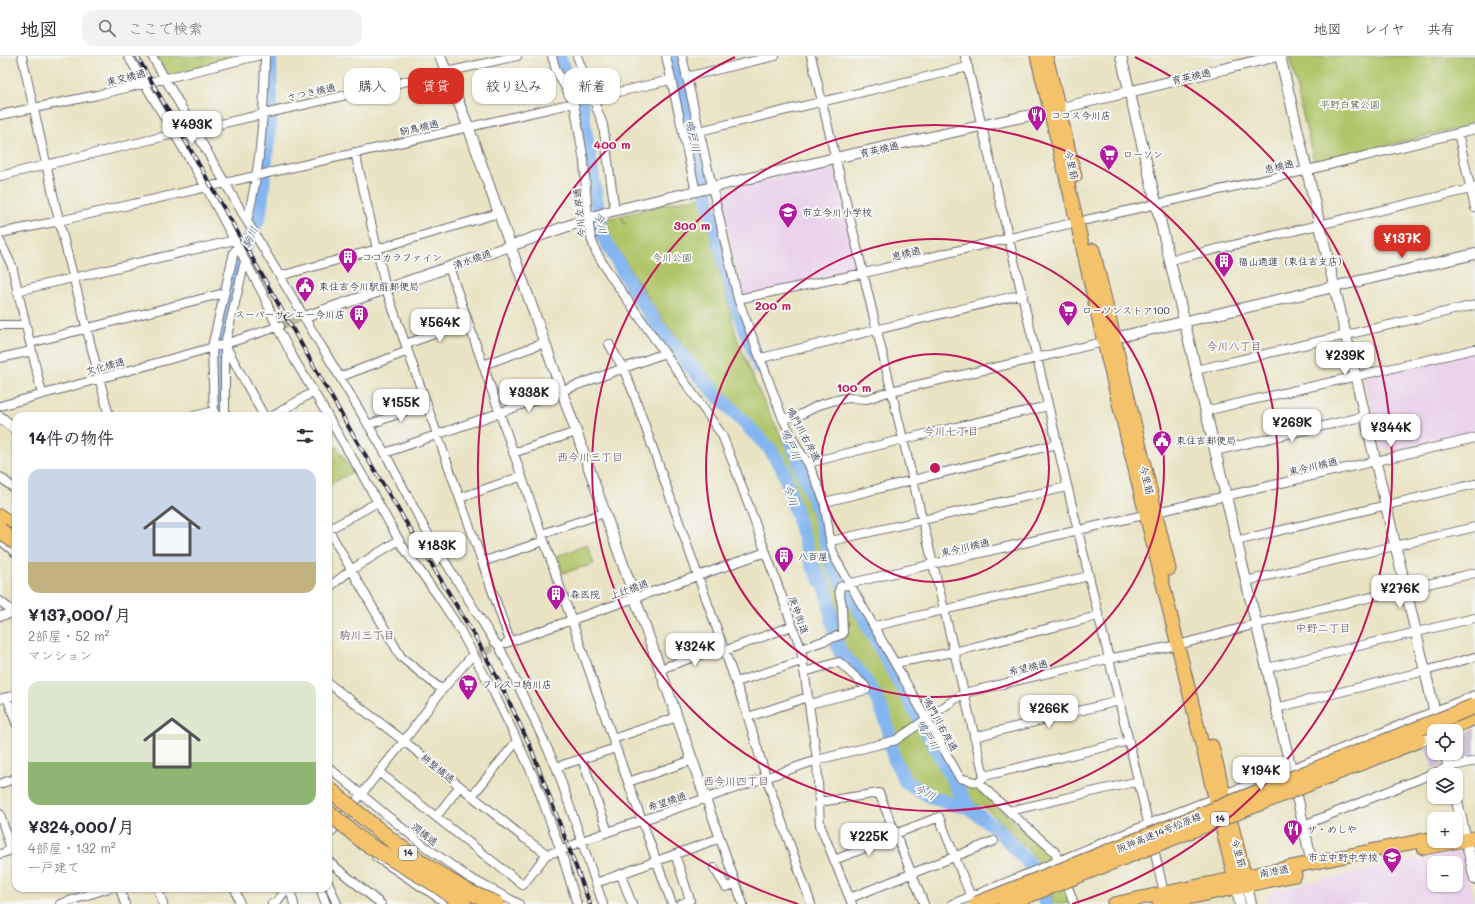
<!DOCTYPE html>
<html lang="ja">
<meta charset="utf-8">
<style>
:root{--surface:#fff;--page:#f2f2f3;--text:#2b2b33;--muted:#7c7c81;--line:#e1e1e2;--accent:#d93025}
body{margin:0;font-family:Mali,"Klee One",sans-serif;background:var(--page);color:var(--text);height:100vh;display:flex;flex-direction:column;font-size:15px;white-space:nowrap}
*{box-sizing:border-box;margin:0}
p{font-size:13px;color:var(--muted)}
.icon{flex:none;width:22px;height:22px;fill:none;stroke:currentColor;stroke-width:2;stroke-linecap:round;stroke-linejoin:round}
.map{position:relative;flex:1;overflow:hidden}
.panel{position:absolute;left:12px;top:356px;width:320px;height:480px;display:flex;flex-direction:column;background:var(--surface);border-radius:12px;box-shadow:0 1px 3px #0004}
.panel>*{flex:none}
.guide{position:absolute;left:344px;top:12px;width:380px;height:36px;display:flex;gap:8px}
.fabs{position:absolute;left:1427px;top:668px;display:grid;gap:8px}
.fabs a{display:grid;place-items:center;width:36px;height:36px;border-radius:8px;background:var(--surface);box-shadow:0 1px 3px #0004;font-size:20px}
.price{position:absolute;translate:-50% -34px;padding:0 9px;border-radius:8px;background:#fff;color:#222;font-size:13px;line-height:26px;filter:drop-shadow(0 1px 2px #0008)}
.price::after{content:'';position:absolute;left:50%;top:24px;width:12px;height:9px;margin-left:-6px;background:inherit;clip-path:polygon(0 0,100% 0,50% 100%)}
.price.on{background:var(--accent);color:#fff}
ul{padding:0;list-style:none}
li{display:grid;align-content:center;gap:8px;height:212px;padding:0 16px}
li span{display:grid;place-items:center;height:124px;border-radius:12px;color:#555}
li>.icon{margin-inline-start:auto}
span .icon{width:72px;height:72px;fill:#fffc;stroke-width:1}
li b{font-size:17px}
h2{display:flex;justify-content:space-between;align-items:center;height:48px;padding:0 16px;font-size:17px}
.chip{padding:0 14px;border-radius:12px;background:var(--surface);box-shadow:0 1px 3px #0004;font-size:14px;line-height:36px}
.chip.on{background:var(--accent);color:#fff}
header{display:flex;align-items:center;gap:24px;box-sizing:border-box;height:56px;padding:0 20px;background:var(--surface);border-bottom:1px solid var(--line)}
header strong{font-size:19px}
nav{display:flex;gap:22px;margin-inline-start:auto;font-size:14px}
.search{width:280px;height:36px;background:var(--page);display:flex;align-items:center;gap:10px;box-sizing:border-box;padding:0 14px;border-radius:12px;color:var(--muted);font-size:15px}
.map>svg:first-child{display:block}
.built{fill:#ead1ec;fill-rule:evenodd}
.industrial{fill:#cabfd6}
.green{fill:#b0c569;stroke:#697452}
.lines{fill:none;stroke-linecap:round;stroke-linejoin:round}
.stream{stroke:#83b5f0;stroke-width:2.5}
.river{stroke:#83b5f0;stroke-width:14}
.minor-tunnel{stroke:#c1bca8;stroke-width:8;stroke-dasharray:8 4;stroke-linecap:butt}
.minor-casing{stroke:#68666b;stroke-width:10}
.tertiary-casing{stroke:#68666b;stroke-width:12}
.primary-casing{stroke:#68666b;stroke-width:15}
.motorway-casing{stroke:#68666b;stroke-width:17}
.minor{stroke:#fff;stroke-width:8}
.tertiary{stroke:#fff;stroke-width:10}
.primary{stroke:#f3c26a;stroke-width:13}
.motorway{stroke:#f3c26a;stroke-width:15}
.rail-casing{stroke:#22223b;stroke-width:4}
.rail{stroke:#f6f6f2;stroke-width:2.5;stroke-dasharray:8;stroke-linecap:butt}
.motorway-bridge-casing{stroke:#68666b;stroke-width:17;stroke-linecap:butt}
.motorway-bridge{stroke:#f3c26a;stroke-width:15}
.ring{fill:none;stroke:#c2185b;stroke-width:2}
.labels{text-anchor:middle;stroke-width:4;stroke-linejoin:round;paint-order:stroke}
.shield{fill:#f6f6f2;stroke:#626272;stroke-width:1}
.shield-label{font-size:9px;font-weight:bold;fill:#22223b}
.street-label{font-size:10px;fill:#22223b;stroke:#f6f6f2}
.park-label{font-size:10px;fill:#545b4b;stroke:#f6f6f2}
.poi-label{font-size:10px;fill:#22223b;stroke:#f6f6f2;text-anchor:start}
.water-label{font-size:11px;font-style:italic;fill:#44557a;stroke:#f6f6f2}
.neighbourhood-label{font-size:11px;fill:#624d67;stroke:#f6f6f2}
.centre{fill:#c2185b;stroke:#f6f6f2;stroke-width:2}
.ring-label{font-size:12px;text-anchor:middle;font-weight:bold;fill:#c2185b;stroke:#f6f6f2;stroke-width:4;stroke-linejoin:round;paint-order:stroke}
</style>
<header>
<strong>地図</strong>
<div class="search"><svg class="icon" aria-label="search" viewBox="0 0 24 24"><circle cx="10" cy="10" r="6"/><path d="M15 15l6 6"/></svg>ここで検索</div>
<nav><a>地図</a><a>レイヤ</a><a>共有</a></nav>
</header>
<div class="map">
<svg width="1475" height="848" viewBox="0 0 1475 848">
<rect width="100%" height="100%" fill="#f6f6f2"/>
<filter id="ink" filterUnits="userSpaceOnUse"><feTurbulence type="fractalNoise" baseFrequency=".025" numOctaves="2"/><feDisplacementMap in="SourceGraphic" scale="8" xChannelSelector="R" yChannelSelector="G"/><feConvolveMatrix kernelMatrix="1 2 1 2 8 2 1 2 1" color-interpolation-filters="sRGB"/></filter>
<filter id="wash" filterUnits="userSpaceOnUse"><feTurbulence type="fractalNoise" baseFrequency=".012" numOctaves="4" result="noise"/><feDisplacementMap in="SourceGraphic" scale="16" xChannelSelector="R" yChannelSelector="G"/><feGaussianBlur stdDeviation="0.9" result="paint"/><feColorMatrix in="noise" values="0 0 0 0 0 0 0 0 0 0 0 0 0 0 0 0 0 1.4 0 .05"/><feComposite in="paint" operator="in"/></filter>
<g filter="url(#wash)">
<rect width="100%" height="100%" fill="#e9e3c3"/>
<path class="built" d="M833,107L858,210L856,213L746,240L742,237L720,135Z
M1475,294V375L1388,395L1381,391L1364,323L1366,321Z
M1456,795L1463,799L1474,848H1264L1271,835ZM1434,807H1456V829H1434Z"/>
<path class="industrial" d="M1475,673V700L1453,704L1452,697H1456V681Z
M1434,688V697H1439L1442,709L1434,713L1425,692Z"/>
<path class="green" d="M157,0H249L169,22Z
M1289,0H1475V69L1314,106Z
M701,141L736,279L759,336L799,416L816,457L822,482L843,535L891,616L950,727L957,725L978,731L1023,775L1033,781L1052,798L1071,846L1063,848H1051L1052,835L1041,808L1002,767L983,750L933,738L919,731L913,727L903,716L899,705L892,682L886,655L873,627L842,588L829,530L814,502L798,449L780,403L669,272L640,230L611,182L604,163L621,160L625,169L622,159L660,149Z
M337,391L352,416L328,430V396Z
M587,489L594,508L563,517L557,500Z"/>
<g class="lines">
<path class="stream" d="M325,836L331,848"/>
<path class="river" d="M559,0L572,32L581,47L601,173L604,182L633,233L657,269L697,318L770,393L783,413L812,509L826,533L837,587L841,598L858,614L875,639L885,661L894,702L905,725L931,741L952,748L968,751L997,773L1031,810L1046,848
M674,0L710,152L738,254L760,312
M220,360V298L221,281L225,260L231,239L239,206L259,161L261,149L271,57L270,0
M790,383L819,458L832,510L859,553L968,751"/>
</g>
</g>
<g filter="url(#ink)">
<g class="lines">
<path class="minor-tunnel" d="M280,270L305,261
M474,600L499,590"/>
<g class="minor-casing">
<path id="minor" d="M22,0L59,165L109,360
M128,0L206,131L263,238L277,271L294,303L328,360
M152,0L247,165L385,397L424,471L494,585L499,590L526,646L557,713L603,848
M552,0L556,14L574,47L584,105L588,163L591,182L596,196L610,219L722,379L735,412L801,593L817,704L820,769L852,848
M577,0L603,69L615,155
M666,0L696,136
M682,0L738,243L783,363L798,393L808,407L824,444L831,490L835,502L960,722L979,727
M811,0L984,720L979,727
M965,0C997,130 1027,261 1058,391C1093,540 1131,688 1164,837
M686,21L775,0
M593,42L670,24
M0,59L97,39L257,0
M194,74L517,0
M699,75L968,11
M1458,77L1475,152
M355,96L386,233L510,585
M0,120L174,78
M1086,164L1308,114L1475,73
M247,165C261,111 264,55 265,0
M0,177L59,165L574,47
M0,185L12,210L42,338
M1170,204L1475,132
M449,211L624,715L672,848
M280,220L377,193L499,157
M17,235L235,184
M738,243L864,217L1077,166
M0,269H26
M30,287L224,237
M406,288L468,266
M609,288L623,312L633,336L748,661L766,721L811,848
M225,289L264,360
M0,302L32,295
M761,302L1023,238
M483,309L544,287
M1196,314L1475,249
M340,321L408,295
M0,350L225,288L280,270
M1205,355L1475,293
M194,360L214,355
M214,360L212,291L234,196L238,191
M225,360V288L245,205
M273,360L313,336
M328,361L363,420L401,488L438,540L459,572L493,635L514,678L535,724L561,795L577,848
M783,363L800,359L819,349L836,344L848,342L867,343L891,335L1037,302L1107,285
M368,369L427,347
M1215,395L1366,360
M385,397L561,335L665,297
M513,397L576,376
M808,407L904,383L1048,350
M0,421L16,434
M460,442L522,420
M825,446L1057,388
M328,473L401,601L442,634
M328,474L378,446
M542,478L604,457
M0,484L16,497
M831,485L1067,431
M1236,485L1475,428
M482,506L544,485
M1246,525L1475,471
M328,532L351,514L399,484
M0,545L16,558
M0,560L15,557
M875,570L1089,520
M506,587L766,496
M801,593L843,578L842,549L839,535L840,531L847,528L1475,382
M724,595L792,570
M895,607L954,596L1098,560
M1267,612L1475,562
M660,613L723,591
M804,616L839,606L865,630L866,634L809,648
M736,626L802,605
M328,627L404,685L524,782L547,798
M7,641L16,667
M0,643L16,639
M1276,652L1425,615L1475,601
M748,661L808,641
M974,681L1119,645
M613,683L677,661
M582,703L608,776
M328,711L423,789L468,821L519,848
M556,711L616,692
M380,717L523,829L547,798
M984,720L1129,685
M628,726L693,704
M979,727L1013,759L1055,796L1060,810
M0,728L16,722
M1224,738L1291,713L1475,639
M472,740L517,685
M706,743L743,848
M819,746L879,737L924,848
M1009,755L1139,725
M0,758L11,794
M436,761L460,730
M1304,769L1449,711L1475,705
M895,778L939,761L971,841
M328,780L404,685L442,634L470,602L474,600
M0,798L15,793
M547,798L561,795L582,785L817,704L896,684L964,637L1108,603L1178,589L1256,568L1475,517
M675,798L690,844L681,848
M376,801L448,848
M834,804L896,780
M328,805L381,848
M714,812L726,831L736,828
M621,819L632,848
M1065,822L1074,848
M328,826L337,848
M596,827L720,782
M120,832L125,848
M158,832L163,848
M235,832L240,848
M320,832L326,848
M285,833L291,837L294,848
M850,842L994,785
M60,848L109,832
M272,848L276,847L287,832
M952,848C1040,814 1127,775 1215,742"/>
</g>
<g class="tertiary-casing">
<path id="tertiary" d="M440,0L468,70L706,743
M1121,0L1291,713L1312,808
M1280,0L1438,670
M305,261L608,156L835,102L1049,55L1277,0
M1114,282L1475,198
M0,361L16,374
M1414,688L1434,680
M1445,697L1451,719
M1456,741L1475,823
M1247,830L1251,848
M1237,832L1240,848"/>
</g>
<g class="primary-casing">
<path id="primary" d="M1037,0L1077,166L1104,286L1237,832
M1046,0L1075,120
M1093,194L1169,513
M1212,690L1247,830
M1424,792L1475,782
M1114,848C1220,825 1327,804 1434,782
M1159,848L1295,819"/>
</g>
<g class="motorway-casing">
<path id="motorway" d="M0,461L16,473
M1440,675L1475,661"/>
</g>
<use href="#minor" class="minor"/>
<use href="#tertiary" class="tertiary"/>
<use href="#primary" class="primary"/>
<use href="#motorway" class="motorway"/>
<g class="rail-casing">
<path id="rail" d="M137,0L352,377L476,582L504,635L531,692L590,848"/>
</g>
<use href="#rail" class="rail"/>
<g class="motorway-bridge-casing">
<path id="motorway-bridge" d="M0,474L16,487
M328,732C371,768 414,805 463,833C474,839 485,843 497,848
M328,756L365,787L437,829L463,848
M977,848L1475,650
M1006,848L1418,684"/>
</g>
<use href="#motorway-bridge" class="motorway-bridge"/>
</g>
</g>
<g class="ring">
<circle cx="935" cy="412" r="114"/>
<circle cx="935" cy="412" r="229"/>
<circle cx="935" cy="412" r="343"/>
<path d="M798 848A457 457 0 0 1 735 1M1135 1A457 457 0 0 1 1072 848"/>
</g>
<defs>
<g id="restaurant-pin" transform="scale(1)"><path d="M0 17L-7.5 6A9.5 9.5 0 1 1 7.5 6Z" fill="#b5179e" stroke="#f6f6f2"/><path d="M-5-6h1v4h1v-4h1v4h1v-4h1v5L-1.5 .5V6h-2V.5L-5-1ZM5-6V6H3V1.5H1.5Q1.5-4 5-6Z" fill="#fff"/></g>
<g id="supermarket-pin" transform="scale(1)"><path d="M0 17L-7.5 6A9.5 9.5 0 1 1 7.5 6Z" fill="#b5179e" stroke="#f6f6f2"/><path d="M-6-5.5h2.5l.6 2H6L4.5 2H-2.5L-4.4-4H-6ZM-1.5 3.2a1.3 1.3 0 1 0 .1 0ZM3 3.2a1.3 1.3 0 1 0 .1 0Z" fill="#fff"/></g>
<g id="school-pin" transform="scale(1)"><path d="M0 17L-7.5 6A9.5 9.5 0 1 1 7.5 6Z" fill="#b5179e" stroke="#f6f6f2"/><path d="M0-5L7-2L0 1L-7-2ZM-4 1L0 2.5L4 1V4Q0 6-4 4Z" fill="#fff"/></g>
<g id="building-pin" transform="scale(1)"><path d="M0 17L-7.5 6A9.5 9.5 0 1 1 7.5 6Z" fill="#b5179e" stroke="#f6f6f2"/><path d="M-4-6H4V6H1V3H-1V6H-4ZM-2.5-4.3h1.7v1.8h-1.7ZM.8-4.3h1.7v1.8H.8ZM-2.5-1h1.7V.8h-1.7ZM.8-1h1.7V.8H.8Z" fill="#fff"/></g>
<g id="civic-pin" transform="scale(1)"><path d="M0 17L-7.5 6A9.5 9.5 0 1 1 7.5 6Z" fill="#b5179e" stroke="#f6f6f2"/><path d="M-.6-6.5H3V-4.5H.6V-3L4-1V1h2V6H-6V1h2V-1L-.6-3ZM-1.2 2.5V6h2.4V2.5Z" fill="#fff"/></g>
</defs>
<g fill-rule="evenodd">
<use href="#restaurant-pin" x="1037" y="59"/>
<use href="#supermarket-pin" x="1109" y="98"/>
<use href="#school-pin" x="788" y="156"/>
<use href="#building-pin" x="348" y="201"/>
<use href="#building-pin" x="1224" y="205"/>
<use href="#civic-pin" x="305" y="230"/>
<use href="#supermarket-pin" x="1068" y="254"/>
<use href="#building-pin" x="359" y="258"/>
<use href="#civic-pin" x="1162" y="384"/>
<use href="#building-pin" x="784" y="500"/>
<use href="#building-pin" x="556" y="538"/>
<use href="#supermarket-pin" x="468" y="628"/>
<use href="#restaurant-pin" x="1293" y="773"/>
<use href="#school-pin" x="1392" y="801"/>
</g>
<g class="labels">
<g class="shield">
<rect x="1211" y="756" width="18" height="14" rx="3"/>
<rect x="399" y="790" width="18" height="14" rx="3"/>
</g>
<g class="shield-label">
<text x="1220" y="766">14</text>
<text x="408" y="800">14</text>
</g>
<g class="street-label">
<text transform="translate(1191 20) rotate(-13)" y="4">育英橋通</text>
<text transform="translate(126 21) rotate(-14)" y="4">東交橋通</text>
<text transform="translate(311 36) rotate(-13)" y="4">さつき橋通</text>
<text transform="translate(419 71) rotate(-13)" y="4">駒鳥橋通</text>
<text transform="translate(879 93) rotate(-13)" y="4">育英橋通</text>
<text transform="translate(1072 109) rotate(77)" y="4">今里筋</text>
<text transform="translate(1279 110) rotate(-13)" y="4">恵橋通</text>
<text transform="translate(579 157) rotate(-96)" y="4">今川左岸通</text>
<text transform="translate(906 197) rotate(-14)" y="4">恵橋通</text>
<text transform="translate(472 203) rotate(-19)" y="4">清水橋通</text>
<text transform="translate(105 310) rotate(-15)" y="4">文化橋通</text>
<text transform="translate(804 378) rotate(62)" y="4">鳴門川右岸通</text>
<text transform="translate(1313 410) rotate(-13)" y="4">東今川橋通</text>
<text transform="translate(1147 424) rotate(76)" y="4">今里筋</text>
<text transform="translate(965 491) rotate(-13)" y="4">東今川橋通</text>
<text transform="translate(629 533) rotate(-19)" y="4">上辻橋通</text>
<text transform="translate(799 559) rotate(70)" y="4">庚申街道</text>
<text transform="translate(1028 611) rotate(-13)" y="4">希望橋通</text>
<text transform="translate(941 668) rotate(61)" y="4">鳴門川右岸通</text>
<text transform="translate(438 712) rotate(39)" y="4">耕整橋通</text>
<text transform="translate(667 745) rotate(-18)" y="4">希望橋通</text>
<text transform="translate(1159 776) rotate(-22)" y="4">阪神高速14号松原線</text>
<text transform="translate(425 778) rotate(39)" y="4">潤橋通</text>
<text transform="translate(1239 797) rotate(75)" y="4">今里筋</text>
<text transform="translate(1274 815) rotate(-10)" y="4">南港通</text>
</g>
<g class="park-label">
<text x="1350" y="52">平野白鷺公園</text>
<text x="672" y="205">今川公園</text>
</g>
<g class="poi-label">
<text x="1051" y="63">ココス今川店</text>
<text x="1123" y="102">ローソン</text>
<text x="802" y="160">市立今川小学校</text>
<text x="362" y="205">ココカラファイン</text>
<text x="1238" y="209">福山通運（東住吉支店）</text>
<text x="319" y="234">東住吉今川駅前郵便局</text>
<text x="1082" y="258">ローソンストア100</text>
<text x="345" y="262" text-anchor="end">スーパーサンエー今川店</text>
<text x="1176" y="388">東住吉郵便局</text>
<text x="798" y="504">八百屋</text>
<text x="570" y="542">森医院</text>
<text x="482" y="632">フレスコ駒川店</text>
<text x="1307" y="777">ザ・めしや</text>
<text x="1378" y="805" text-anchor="end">市立中野中学校</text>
</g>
<g class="water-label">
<text transform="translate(693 80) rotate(77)" y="4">鳴戸川</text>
<text transform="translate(601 167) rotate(80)" y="4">今川</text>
<text transform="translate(250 181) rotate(-66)" y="4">駒川</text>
<text transform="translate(791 388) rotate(68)" y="4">鳴戸川</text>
<text transform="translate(791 439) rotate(73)" y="4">今川</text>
<text transform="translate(928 679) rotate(61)" y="4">鳴戸川</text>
<text transform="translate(925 736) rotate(27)" y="4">今川</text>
</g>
<g class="neighbourhood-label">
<text x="1234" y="294">今川八丁目</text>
<text x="951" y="379">今川七丁目</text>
<text x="590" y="405">西今川三丁目</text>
<text x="1323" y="576">中野二丁目</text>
<text x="367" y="583">駒川三丁目</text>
<text x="736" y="729">西今川四丁目</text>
</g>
</g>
<circle cx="935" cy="412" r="6" class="centre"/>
<g class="ring-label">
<text x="612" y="93">400 m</text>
<text x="692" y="174">300 m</text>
<text x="773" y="254">200 m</text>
<text x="854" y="336">100 m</text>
</g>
</svg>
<div class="fabs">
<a><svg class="icon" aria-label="locate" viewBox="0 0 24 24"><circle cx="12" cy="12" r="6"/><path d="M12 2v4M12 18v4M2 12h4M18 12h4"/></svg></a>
<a><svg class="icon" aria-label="layers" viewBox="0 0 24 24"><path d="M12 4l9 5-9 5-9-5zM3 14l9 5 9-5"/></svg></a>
<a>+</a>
<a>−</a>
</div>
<b class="price" style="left:192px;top:89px">¥493K</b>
<b class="price on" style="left:1402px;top:203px">¥137K</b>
<b class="price" style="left:440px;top:287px">¥564K</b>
<b class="price" style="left:1345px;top:320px">¥239K</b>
<b class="price" style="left:529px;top:357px">¥338K</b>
<b class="price" style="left:401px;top:367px">¥155K</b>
<b class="price" style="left:1292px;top:387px">¥269K</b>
<b class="price" style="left:1391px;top:392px">¥344K</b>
<b class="price" style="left:437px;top:510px">¥183K</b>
<b class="price" style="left:1400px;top:553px">¥276K</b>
<b class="price" style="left:695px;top:611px">¥324K</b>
<b class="price" style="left:1049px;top:673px">¥266K</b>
<b class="price" style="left:1261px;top:735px">¥194K</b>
<b class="price" style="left:869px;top:801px">¥225K</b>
<div class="guide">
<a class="chip">購入</a>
<a class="chip on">賃貸</a>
<a class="chip">絞り込み</a>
<a class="chip">新着</a>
</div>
<section class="panel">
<h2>14件の物件<svg class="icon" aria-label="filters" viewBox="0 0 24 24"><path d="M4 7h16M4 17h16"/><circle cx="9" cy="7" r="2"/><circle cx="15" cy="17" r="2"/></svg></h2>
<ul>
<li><span style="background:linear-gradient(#c9d6e8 75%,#c2b280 0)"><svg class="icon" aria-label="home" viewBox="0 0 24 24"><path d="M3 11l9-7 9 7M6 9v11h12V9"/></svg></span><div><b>¥137,000/月</b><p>2部屋 · 52 m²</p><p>マンション</p></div></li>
<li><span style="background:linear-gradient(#dfe7d0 65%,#8fb573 0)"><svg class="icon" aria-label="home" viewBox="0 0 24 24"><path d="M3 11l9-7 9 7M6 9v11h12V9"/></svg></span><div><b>¥324,000/月</b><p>4部屋 · 132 m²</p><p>一戸建て</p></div></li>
</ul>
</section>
</div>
